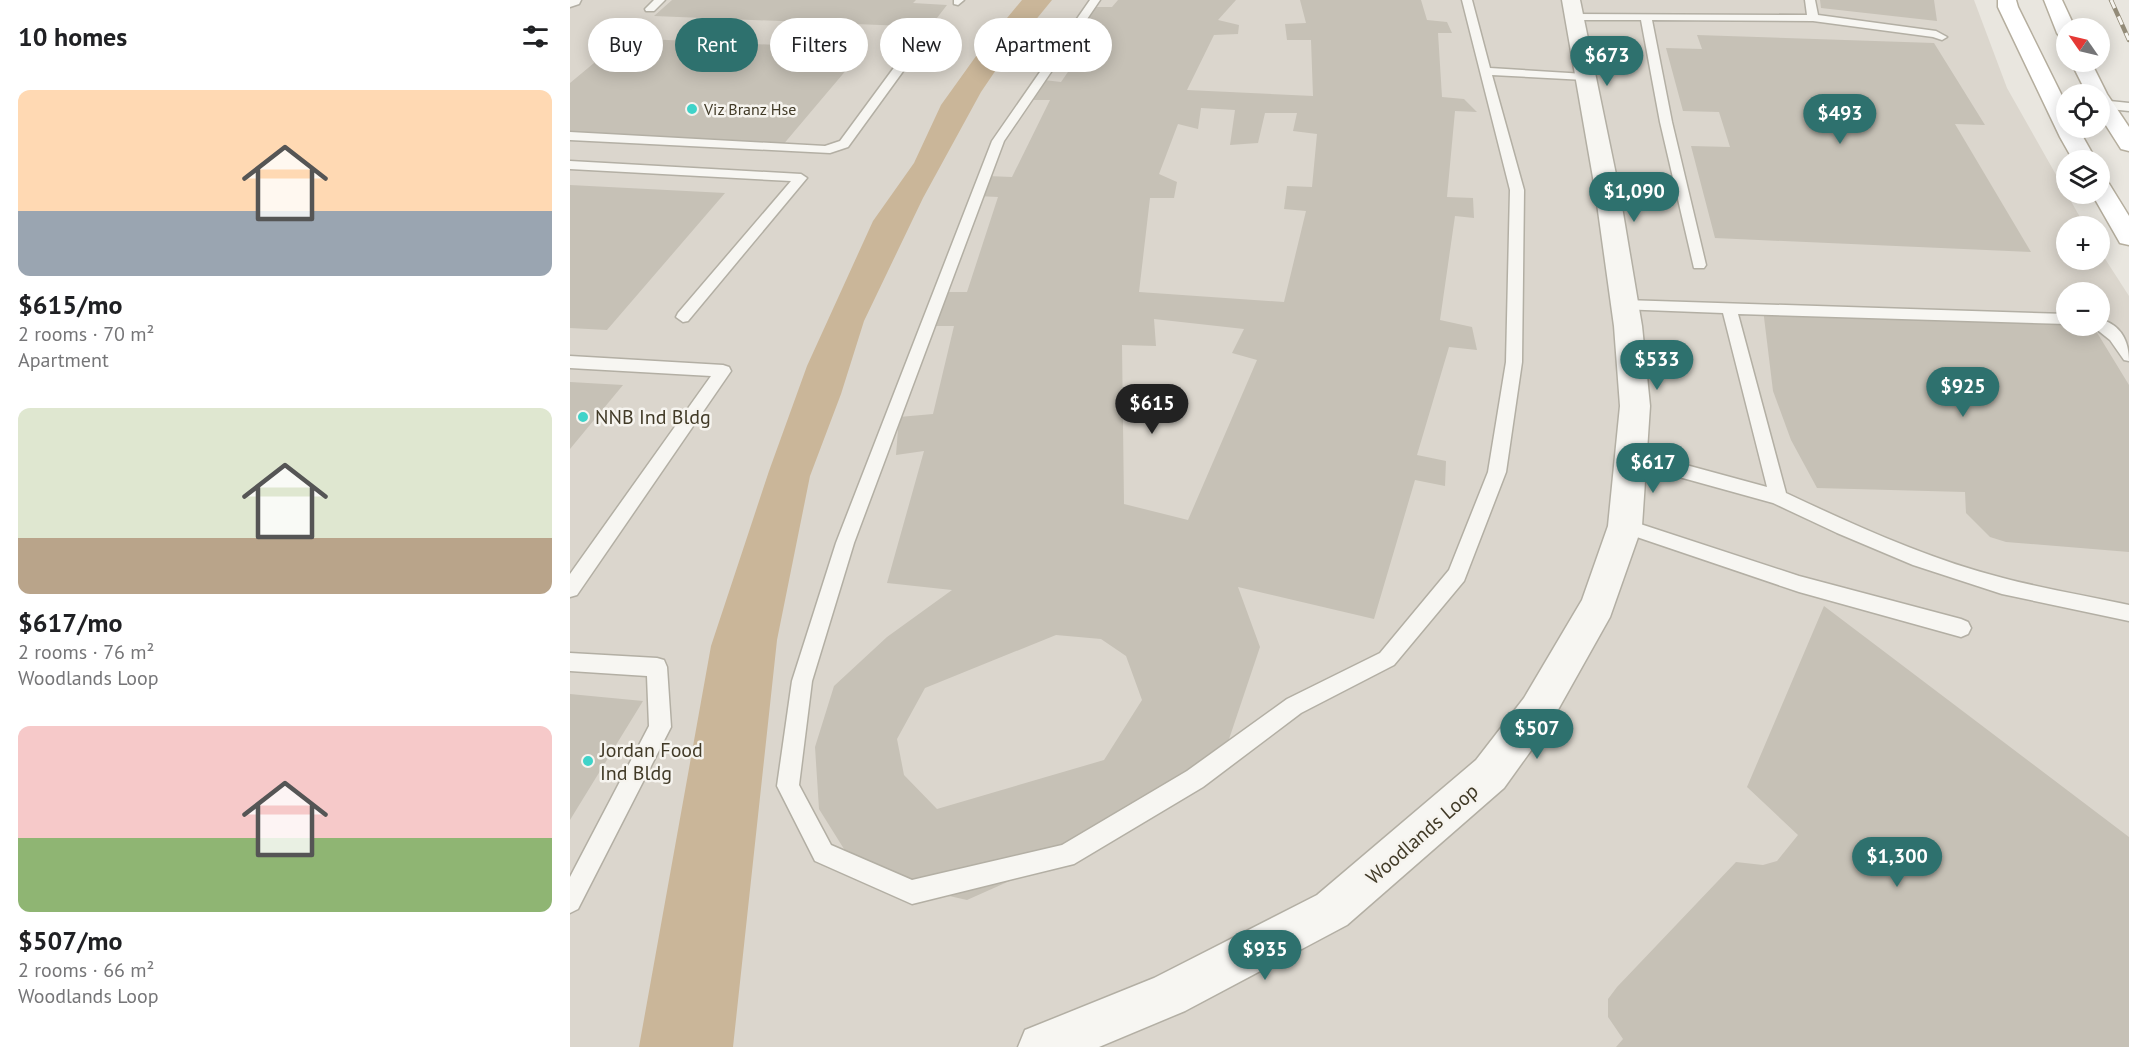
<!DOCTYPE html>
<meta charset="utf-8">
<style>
:root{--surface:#fff;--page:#f6f6f6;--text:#202124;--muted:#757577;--accent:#2e716e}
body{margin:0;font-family:"PT Sans",sans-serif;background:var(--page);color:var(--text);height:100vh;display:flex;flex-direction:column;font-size:22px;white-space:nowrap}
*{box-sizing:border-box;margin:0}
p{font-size:20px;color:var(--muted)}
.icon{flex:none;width:33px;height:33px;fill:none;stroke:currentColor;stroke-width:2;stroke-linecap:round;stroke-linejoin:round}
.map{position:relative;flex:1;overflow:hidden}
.panel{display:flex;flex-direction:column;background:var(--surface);width:570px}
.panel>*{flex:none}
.hud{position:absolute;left:18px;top:18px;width:570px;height:54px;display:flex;gap:12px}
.needle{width:39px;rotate:304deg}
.tools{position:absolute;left:1486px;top:18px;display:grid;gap:12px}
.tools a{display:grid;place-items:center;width:54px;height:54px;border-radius:50%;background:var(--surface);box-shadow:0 3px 15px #0003;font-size:30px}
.price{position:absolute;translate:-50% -51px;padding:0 14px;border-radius:21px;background:var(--accent);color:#fff;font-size:20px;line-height:39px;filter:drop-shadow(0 2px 3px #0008)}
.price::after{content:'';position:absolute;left:50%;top:36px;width:18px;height:14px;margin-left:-9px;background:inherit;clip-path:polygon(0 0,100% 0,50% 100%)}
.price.active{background:#222;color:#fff}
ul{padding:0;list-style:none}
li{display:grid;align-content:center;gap:12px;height:318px;padding:0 18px}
li span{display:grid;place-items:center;height:186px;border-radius:12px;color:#555}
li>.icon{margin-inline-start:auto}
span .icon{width:108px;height:108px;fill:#fffc;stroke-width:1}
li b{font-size:26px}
h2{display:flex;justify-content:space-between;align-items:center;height:72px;padding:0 18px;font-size:26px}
.tag{padding:0 21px;border-radius:27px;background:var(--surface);box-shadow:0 3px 15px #0003;font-size:21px;line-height:54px}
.tag.active{background:var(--accent);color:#fff}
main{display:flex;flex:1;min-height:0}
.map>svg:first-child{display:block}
.built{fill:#dbd6cd;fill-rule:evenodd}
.water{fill:#cab699}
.building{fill:#c6c1b6;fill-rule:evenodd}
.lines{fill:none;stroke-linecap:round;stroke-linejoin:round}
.lane-casing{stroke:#b3afa4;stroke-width:3}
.street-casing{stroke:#b3afa4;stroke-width:3}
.primary-casing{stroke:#b5ae9e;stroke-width:3}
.lane{fill:#f7f6f2;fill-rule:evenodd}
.street{fill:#f7f6f2;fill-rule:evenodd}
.primary{fill:#fff;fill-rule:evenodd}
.rail-casing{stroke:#938b78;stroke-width:4.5}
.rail{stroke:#f6f4ef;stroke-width:3;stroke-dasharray:9;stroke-linecap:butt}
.poi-dot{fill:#3fd3c9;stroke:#f6f4ef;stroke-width:2}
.labels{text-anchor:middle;stroke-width:5;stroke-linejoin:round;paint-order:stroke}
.far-poi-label{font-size:16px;fill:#413a27;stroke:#f6f4ef;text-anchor:start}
.poi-label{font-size:20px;fill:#413a27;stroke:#f6f4ef;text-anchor:start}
.street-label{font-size:20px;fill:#413a27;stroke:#f6f4ef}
</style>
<main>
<section class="panel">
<h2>10 homes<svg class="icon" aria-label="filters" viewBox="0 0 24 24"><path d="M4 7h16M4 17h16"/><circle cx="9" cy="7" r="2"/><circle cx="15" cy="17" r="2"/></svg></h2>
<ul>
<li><span style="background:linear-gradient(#ffd9b3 65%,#9aa5b1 0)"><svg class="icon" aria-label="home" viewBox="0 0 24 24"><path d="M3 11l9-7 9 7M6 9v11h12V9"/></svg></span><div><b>$615/mo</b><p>2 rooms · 70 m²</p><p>Apartment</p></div></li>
<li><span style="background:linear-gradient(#dfe7d0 70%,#b9a48a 0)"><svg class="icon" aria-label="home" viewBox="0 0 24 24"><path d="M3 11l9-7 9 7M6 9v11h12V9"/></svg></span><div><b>$617/mo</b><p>2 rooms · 76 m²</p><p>Woodlands Loop</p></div></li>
<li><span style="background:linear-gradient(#f6c9c9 60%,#8fb573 0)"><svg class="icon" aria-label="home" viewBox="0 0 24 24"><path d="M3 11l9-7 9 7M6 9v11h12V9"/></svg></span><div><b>$507/mo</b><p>2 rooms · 66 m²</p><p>Woodlands Loop</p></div></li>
</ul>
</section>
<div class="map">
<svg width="1559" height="1047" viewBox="0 0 1559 1047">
<rect width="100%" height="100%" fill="#e9e6df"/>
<path class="built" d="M0,0H1404L1437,88L1515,226H1497V260H1530V251L1559,296V1047H0ZM1497,292H1530V326H1497Z"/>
<path class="water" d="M452,0H482L432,61L411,92L353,198L294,321L271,394L240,476L207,640L163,1047H69L141,646L199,471L237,366L303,221L344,163L371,105L409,52Z"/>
<path class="building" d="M102,0H346L343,3L377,5L360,27L84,16Z
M548,0H666L648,20L669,25L668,34L644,35L617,90L743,96L741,40H717L715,24L736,23L730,0H851L857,20L877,22L882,33H868L872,97L894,99L907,112L885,111L877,197L903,198L904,218L885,216L870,320L902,327L907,350L879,347L847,455L876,461L875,486L845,480L804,619L668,587L690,647L653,757L587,815L397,900L335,886L279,857L249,809L245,747L264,686L317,637L382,590L317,583L354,451L326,455L329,417L363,414L384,326H353L364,292H397L428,197L407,196L417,176L442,177L480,100H456L465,79L491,82L532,23L512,21L523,7H542ZM631,108L665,110L660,145L688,143L695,113H727L723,131L747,134L742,187L717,186L714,209L736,211L714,302L569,292L580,198H604L607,182L589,174L608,124L628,129ZM584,319L674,329L662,353L687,360L618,520L554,504L552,345L586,346ZM486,635L531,639L556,656L572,700L534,760L367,809L334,775L327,739L355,688Z
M1250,0H1364L1367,21L1251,8Z
M1127,35L1364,43L1415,125L1385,124L1461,252L1145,238L1121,146L1160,147L1149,112L1113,111L1096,48L1132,49Z
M54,38L294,49L212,146L0,134V83Z
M0,185L155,193L37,330L0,328Z
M1193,309L1523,326L1559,385V552L1436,542L1420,537L1396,513L1395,492L1247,488L1221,440L1203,391Z
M0,382L53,385L0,449Z
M1254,606L1559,837V1047H1046L1053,1039L1038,1017V999L1047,987L1166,862L1193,865L1207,861L1228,835L1177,787Z
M0,694L73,701L0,820Z"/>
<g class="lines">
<g class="lane-casing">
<path id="lane" d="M84,0H95L84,11H76L75,9Z
M384,0H394L388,5L384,4Z
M520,0H530L434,141L284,543L242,681L229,785L261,845L342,880L492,845L617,771L717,699L810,653L879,570L918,472L936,362L940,190L892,0H902L920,68L1015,74L1021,77L1015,80L922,75L954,190L952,362L936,472L894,581L824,665L731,713L633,787L504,864L342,904L245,861L207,786L222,681L266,543L422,141Z
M1235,0H1245L1248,15L1366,31L1377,37L1372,40L1363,37L1243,21L1082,20L1102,122L1136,265L1134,268H1124L1090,122L1071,20H1005L1000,17L1005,14L1237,15Z
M341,49L347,52L278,147L260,153L0,140V132L255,146L270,141L337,50Z
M1530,100L1559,103V111L1530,108Z
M0,161L231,174L237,178L118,321L113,322L106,317L108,313L221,181L0,169Z
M1054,300L1497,314V324L1168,314L1216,493C1286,526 1358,559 1433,578C1475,589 1517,596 1559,605V621L1432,594L1343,565L1267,533L1203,503L1055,462L1052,457L1055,452L1061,450L1197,487L1153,313L1049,309L1047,305Z
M1530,319C1551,325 1559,341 1559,361L1554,360L1540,340L1525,328L1523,326H1530Z
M0,356L153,365L159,367L161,371L7,595L0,597V574L141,376L0,368Z
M1055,519L1229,576L1391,619L1398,622L1401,628L1398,634L1391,637L1229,592L1049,531L1046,526L1049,521Z
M0,653L87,658L94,660L97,667L101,727L8,909L0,913V877L79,726L77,676L0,671Z"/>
</g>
<g class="street-casing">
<path id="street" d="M0,0H11L9,4L0,7Z
M992,0H1010L1049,189L1072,326L1080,406L1072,526L1040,617L980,724L934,788L777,925L615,1011L529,1047H448L455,1030L584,978L747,895L906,760L954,698L1012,600L1038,526L1050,406L1044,326L1025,189Z"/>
</g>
<g class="primary-casing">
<path id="primary" d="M1428,0H1446L1448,7L1497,106V128H1508L1526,160H1503L1490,137L1428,7Z
M1474,0H1492L1505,28H1497V39L1490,37L1487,33Z
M1501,62H1521L1537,94L1559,127V151L1551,149L1530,116V94H1517Z
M1530,180L1538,182L1559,216V245L1550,243L1522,194H1530Z"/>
</g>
<use href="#lane" class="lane"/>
<use href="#street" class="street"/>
<use href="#primary" class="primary"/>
<g class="rail-casing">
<path id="rail" d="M1541,0L1559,40"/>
</g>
<use href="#rail" class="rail"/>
</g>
<g class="poi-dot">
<circle cx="122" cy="109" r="6"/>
<circle cx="13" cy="417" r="6"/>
<circle cx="18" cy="761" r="6"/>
</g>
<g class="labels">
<g class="far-poi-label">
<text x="134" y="115">Viz Branz Hse</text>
</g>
<g class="poi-label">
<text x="25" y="424">NNB Ind Bldg</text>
<text x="30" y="757">Jordan Food<tspan x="30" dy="23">Ind Bldg</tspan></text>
</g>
<g class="street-label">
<text transform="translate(852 834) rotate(-41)" y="7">Woodlands Loop</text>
</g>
</g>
</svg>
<div class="tools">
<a><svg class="needle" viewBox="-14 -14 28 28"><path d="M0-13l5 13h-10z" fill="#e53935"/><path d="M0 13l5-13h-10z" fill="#757577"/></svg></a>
<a><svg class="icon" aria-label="locate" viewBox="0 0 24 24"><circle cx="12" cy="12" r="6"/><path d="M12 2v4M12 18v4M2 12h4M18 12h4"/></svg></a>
<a><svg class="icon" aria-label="layers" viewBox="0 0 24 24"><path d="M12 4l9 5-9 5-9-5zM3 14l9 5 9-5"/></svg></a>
<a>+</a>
<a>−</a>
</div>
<b class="price" style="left:1037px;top:87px">$673</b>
<b class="price" style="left:1270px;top:145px">$493</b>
<b class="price" style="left:1064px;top:223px">$1,090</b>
<b class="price" style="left:1087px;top:391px">$533</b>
<b class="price" style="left:1393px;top:418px">$925</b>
<b class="price active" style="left:582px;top:435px">$615</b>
<b class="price" style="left:1083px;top:494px">$617</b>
<b class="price" style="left:967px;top:760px">$507</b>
<b class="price" style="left:1327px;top:888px">$1,300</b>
<b class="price" style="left:695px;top:981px">$935</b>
<div class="hud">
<a class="tag">Buy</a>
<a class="tag active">Rent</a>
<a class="tag">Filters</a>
<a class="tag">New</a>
<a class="tag">Apartment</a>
</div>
</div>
</main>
